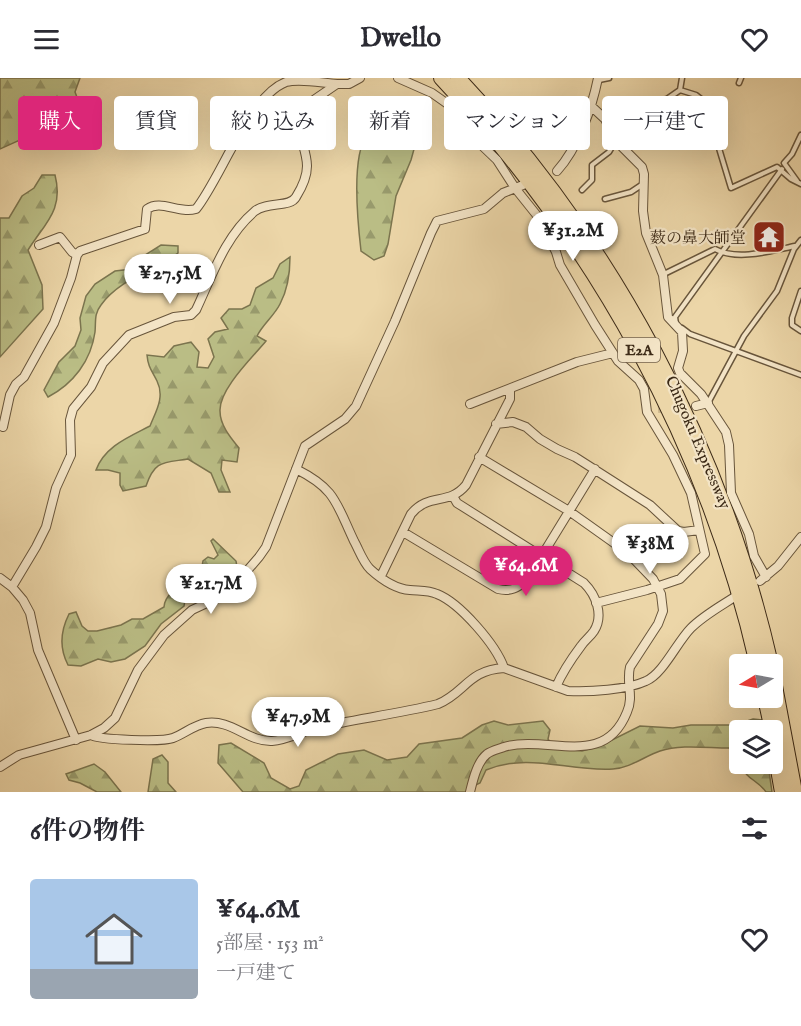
<!DOCTYPE html>
<html lang="ja">
<meta charset="utf-8">
<style>
:root{--surface:#fff;--page:#f7f7f7;--text:#2b2b33;--muted:#7c7c81;--line:#e1e1e2;--accent:#db2777}
body{margin:0;font-family:"IM FELL English","Noto Serif JP",serif;background:var(--page);color:var(--text);height:100vh;display:flex;flex-direction:column;font-size:22px;white-space:nowrap}
*{box-sizing:border-box;margin:0}
p{font-size:20px;color:var(--muted)}
.icon{flex:none;width:33px;height:33px;fill:none;stroke:currentColor;stroke-width:2;stroke-linecap:round;stroke-linejoin:round}
.map{position:relative;height:714px;overflow:hidden}
.details{display:flex;flex-direction:column;background:var(--surface);flex:1}
.details>*{flex:none}
.hud{position:absolute;left:18px;top:18px;width:765px;height:54px;display:flex;gap:12px}
.needle{width:39px;rotate:260deg}
.controls{position:absolute;left:729px;top:576px;display:grid;gap:12px}
.controls a{display:grid;place-items:center;width:54px;height:54px;border-radius:6px;background:var(--surface);box-shadow:0 6px 24px #0002;font-size:30px}
.price{position:absolute;translate:-50% -51px;padding:0 14px;border-radius:21px;background:#fff;color:#222;font-size:20px;line-height:39px;filter:drop-shadow(0 2px 3px #0008)}
.price::after{content:'';position:absolute;left:50%;top:36px;width:18px;height:14px;margin-left:-9px;background:inherit;clip-path:polygon(0 0,100% 0,50% 100%)}
.price.on{background:var(--accent);color:#fff}
ul{padding:0;list-style:none}
li{display:flex;align-items:center;gap:18px;height:150px;padding:0 30px}
li+li{border-top:2px solid var(--line)}
li span{display:grid;place-items:center;flex:none;width:168px;height:120px;border-radius:6px;color:#555}
li>.icon{margin-inline-start:auto}
span .icon{width:72px;height:72px;fill:#fffc;stroke-width:1}
li b{font-size:26px}
h2{display:flex;justify-content:space-between;align-items:center;height:72px;padding:0 30px;font-size:26px}
.pill{padding:0 21px;border-radius:6px;background:var(--surface);box-shadow:0 6px 24px #0002;font-size:21px;line-height:54px}
.pill.on{background:var(--accent);color:#fff}
header{display:flex;justify-content:space-between;align-items:center;height:78px;padding:0 30px;background:var(--surface);font-size:27px;font-weight:800}
.map>svg:first-child{display:block}
.forest{fill:url(#forest-firs);stroke:#7b744e;stroke-width:1.5}
.lines{fill:none;stroke-linecap:round;stroke-linejoin:round}
.minor-tunnel{stroke:#c9b48b;stroke-width:8;stroke-dasharray:8 4;stroke-linecap:butt}
.service-casing{stroke:#68553b;stroke-width:7}
.minor-casing{stroke:#68553b;stroke-width:10}
.motorway-casing{stroke:#3c2a17;stroke-width:16}
.service{stroke:#f3e4c6;stroke-width:4}
.minor{stroke:#f3e4c6;stroke-width:8}
.motorway{stroke:#ecd6a8;stroke-width:14}
.labels{text-anchor:middle;stroke-width:4.5;stroke-linejoin:round;paint-order:stroke}
.shield{fill:#f3e4c6;stroke:#73624c;stroke-width:1.5}
.shield-label{font-size:15px;font-weight:bold;fill:#3c2a17}
.poi-label{font-size:16px;fill:#3c2a17;stroke:#f3e4c6;text-anchor:end}
.street-label{font-size:16px;fill:#3c2a17;stroke:#f3e4c6}
</style>
<header><svg class="icon" aria-label="menu" viewBox="0 0 24 24"><path d="M4 6h16M4 12h16M4 18h16"/></svg>Dwello<svg class="icon" aria-label="heart" viewBox="0 0 24 24"><path d="M12 20l-8-8c-3-5 5-10 8-4 3-6 11-1 8 4z"/></svg></header>
<div class="map">
<svg width="801" height="714" viewBox="0 0 801 714">
<defs>
<pattern id="forest-firs" width="22" height="20" patternUnits="userSpaceOnUse" patternTransform="scale(1.5)"><rect width="22" height="20" fill="#babd85"/><path d="M5 1l3.5 6h-7zM16 11l3.5 6h-7z" fill="#989a6c"/></pattern>
</defs>
<rect width="100%" height="100%" fill="#ecd6a8"/>
<filter id="stains"><feTurbulence type="fractalNoise" baseFrequency=".00333" numOctaves="4"/><feColorMatrix values="0 0 0 0 .2 0 0 0 0 .09 0 0 0 0 .02 0 0 0 .5 -.17"/></filter>
<radialGradient id="worn" r=".72"><stop offset=".6" stop-color="#630" stop-opacity="0"/><stop offset="1" stop-color="#630" stop-opacity=".3"/></radialGradient>
<path class="forest" d="M0,0H80L75,14L80,27L73,38L0,71Z
M407,35L421,46L411,82L396,118L388,166L384,178L374,182L361,173C358,147 351,78 367,57C377,44 393,40 407,35Z
M42,97H55C64,132 45,145 28,172L42,207L43,231L0,279V140H9L22,118L34,110Z
M161,167L178,168V175C153,192 119,202 101,227C94,236 96,243 95,254C91,283 73,306 48,319L44,312L59,284L75,268L81,252L80,240L86,218L95,206L115,193L132,191L142,179Z
M290,179C290,195 288,211 280,226C274,238 263,246 257,258L266,263C253,279 219,311 220,333C220,347 230,359 239,370L237,384L222,382L221,392L230,414H219L211,395L188,381C163,385 155,382 146,408L123,413L120,407V395L108,392H96C105,368 129,359 150,348C156,333 165,319 157,303C152,293 148,289 147,277L164,279L174,268L191,264L199,274L197,289L208,290L214,279L208,261L215,254L228,251L221,240L229,231H242L250,227L256,210L273,200L280,186Z
M213,461L236,483L237,489L223,498L183,517L182,519L185,522L184,528L161,546L145,568L125,581L111,584L98,581L81,588L68,587C59,570 60,554 69,536L76,534L82,548L88,553H97L121,547L132,541H143L164,529C165,512 189,504 201,494L203,483L208,479L214,481L218,477L211,463Z
M753,641L762,642L763,652H740L739,682L729,670C707,670 681,666 660,673C645,678 630,690 613,691C569,694 530,674 486,692L480,705L467,711L466,714H243L218,685L219,667L231,665L264,685L271,700L290,711L299,708L306,692L338,676L364,672L387,682L407,679L419,666L462,660L482,647L494,643L508,647L543,643L550,652L548,661L554,670L582,673L600,668L640,648L673,650L691,647H735Z
M162,677L168,684V705L176,714H148L153,681Z
M94,686L105,694L121,714H97L80,705L69,702L66,696Z
M741,686H768L772,714H766C757,701 746,702 741,686Z"/>
<g class="lines">
<path class="minor-tunnel" d="M658,331L696,328"/>
<g class="service-casing">
<path id="service" d="M599,2L609,0
M739,5L741,0
M680,12L696,17L705,24L731,110L777,89L791,101L801,106
M610,50L628,39L639,28L667,21L680,12L682,0
M797,103L784,85L792,76L801,57
M582,112L592,102V87L609,74L615,64
M605,121L631,114L643,106
M664,196L715,171C737,183 771,173 795,168
M801,213L792,240V247L801,253
M676,246L675,239L782,91
M682,250L690,256L801,297
M708,325L744,258L777,213L794,171L801,162"/>
</g>
<g class="minor-casing">
<path id="minor" d="M398,0L432,15L449,27L474,60L497,82L515,110L539,140L556,174L560,187L595,247L618,283L639,302L644,311L647,334L673,377L691,415L705,476L680,501L647,512L596,525
M591,28L605,41L616,63L642,89L644,96L643,133L646,155L663,197L668,239L682,254L683,273L678,290L680,295L701,316L726,354L729,367L731,415L749,456L754,478L766,499
M557,93C578,70 592,30 598,0
M39,167L60,159L72,174L77,177
M470,326L577,284L613,275
M696,328L708,325
M496,346L513,344L526,349L540,361L557,371L575,379L650,427L678,453L684,454L699,452
M3,349L10,317L16,306L24,299L54,245L71,200L77,177L80,173L145,151L147,131C161,121 178,136 196,131C221,100 249,18 286,4C300,0 322,5 337,6
M296,391C336,411 336,425 354,463C359,472 363,484 370,491C381,501 395,511 410,512C419,513 428,512 437,516C460,525 496,567 504,590
M453,418L457,425L584,505C596,517 604,537 594,553C590,559 585,562 581,568C572,580 562,595 556,609
M403,454L498,511C511,514 517,510 527,502L595,391
M381,498L411,436C429,414 449,428 466,407L510,321V312
M0,500L12,509L23,522L30,535L38,572L76,662
M760,503L778,488L801,459
M12,509L36,469L46,449L56,410L71,377L70,342L73,331L91,309L103,285L129,257L174,239L191,237L196,232C212,198 225,158 255,133C268,123 290,130 296,119C301,111 307,98 307,88C307,68 292,50 302,30L337,6H349L360,0
M91,657C99,662 163,664 173,660C184,656 194,647 206,645C231,641 248,664 272,663C287,662 301,654 316,650C356,641 397,636 438,626C465,615 468,592 504,590L568,613C589,614 627,612 646,603C663,596 677,564 691,550C703,538 719,529 733,520
M0,689L19,677L91,657L104,650L115,640L138,592L164,557L192,532L224,517L233,509L259,479L266,469L305,368L345,341L356,328L395,243L431,155L437,143L484,131L503,115L523,107
M470,714C473,702 477,684 487,676C491,673 499,671 504,669C548,656 604,692 627,634C634,619 626,604 630,589L658,546L663,533L661,516L653,501L628,475L569,433L479,379"/>
</g>
<g class="motorway-casing">
<path id="motorway" d="M441,0C596,165 707,366 757,586
M458,0C613,164 721,367 771,586
M772,592L795,714
M765,620L772,652
M772,658L782,714"/>
</g>
<use href="#service" class="service"/>
<use href="#minor" class="minor"/>
<use href="#motorway" class="motorway"/>
</g>
<defs>
<g id="temple-square" transform="scale(1.725)"><rect x="-9" y="-9" width="18" height="18" rx="4" fill="#8f2418" stroke="#f3e4c6"/><path d="M0-6L5-2H3V0L6.5 2.5H4V6H1.5V3h-3V6H-4V2.5H-6.5L-3 0V-2H-5Z" fill="#fff"/></g>
</defs>
<g fill-rule="evenodd">
<use href="#temple-square" x="769" y="159"/>
</g>
<g class="labels">
<rect class="shield" x="618" y="260" width="42" height="24" rx="4.5"/>
<g class="shield-label">
<text x="639" y="277">E2A</text>
</g>
<g class="poi-label">
<text x="746" y="165">薮の鼻大師堂</text>
</g>
<g class="street-label">
<text transform="translate(699 364) rotate(67)" y="6">Chugoku Expressway</text>
</g>
</g>
<rect width="100%" height="100%" filter="url(#stains)"/>
<rect width="100%" height="100%" fill="url(#worn)"/>
</svg>
<div class="controls">
<a><svg class="needle" viewBox="-14 -14 28 28"><path d="M0-13l5 13h-10z" fill="#e53935"/><path d="M0 13l5-13h-10z" fill="#7c7c81"/></svg></a>
<a><svg class="icon" aria-label="layers" viewBox="0 0 24 24"><path d="M12 4l9 5-9 5-9-5zM3 14l9 5 9-5"/></svg></a>
</div>
<b class="price" style="left:573px;top:184px">¥31.2M</b>
<b class="price" style="left:170px;top:227px">¥27.5M</b>
<b class="price" style="left:650px;top:497px">¥38M</b>
<b class="price on" style="left:526px;top:519px">¥64.6M</b>
<b class="price" style="left:211px;top:537px">¥21.7M</b>
<b class="price" style="left:298px;top:670px">¥47.9M</b>
<div class="hud">
<a class="pill on">購入</a>
<a class="pill">賃貸</a>
<a class="pill">絞り込み</a>
<a class="pill">新着</a>
<a class="pill">マンション</a>
<a class="pill">一戸建て</a>
</div>
</div>
<section class="details">
<h2>6件の物件<svg class="icon" aria-label="filters" viewBox="0 0 24 24"><path d="M4 7h16M4 17h16"/><circle cx="9" cy="7" r="2"/><circle cx="15" cy="17" r="2"/></svg></h2>
<ul>
<li><span style="background:linear-gradient(#a9c7e8 75%,#9aa5b1 0)"><svg class="icon" aria-label="home" viewBox="0 0 24 24"><path d="M3 11l9-7 9 7M6 9v11h12V9"/></svg></span><div><b>¥64.6M</b><p>5部屋 · 153 m²</p><p>一戸建て</p></div><svg class="icon" aria-label="heart" viewBox="0 0 24 24"><path d="M12 20l-8-8c-3-5 5-10 8-4 3-6 11-1 8 4z"/></svg></li>
</ul>
</section>
